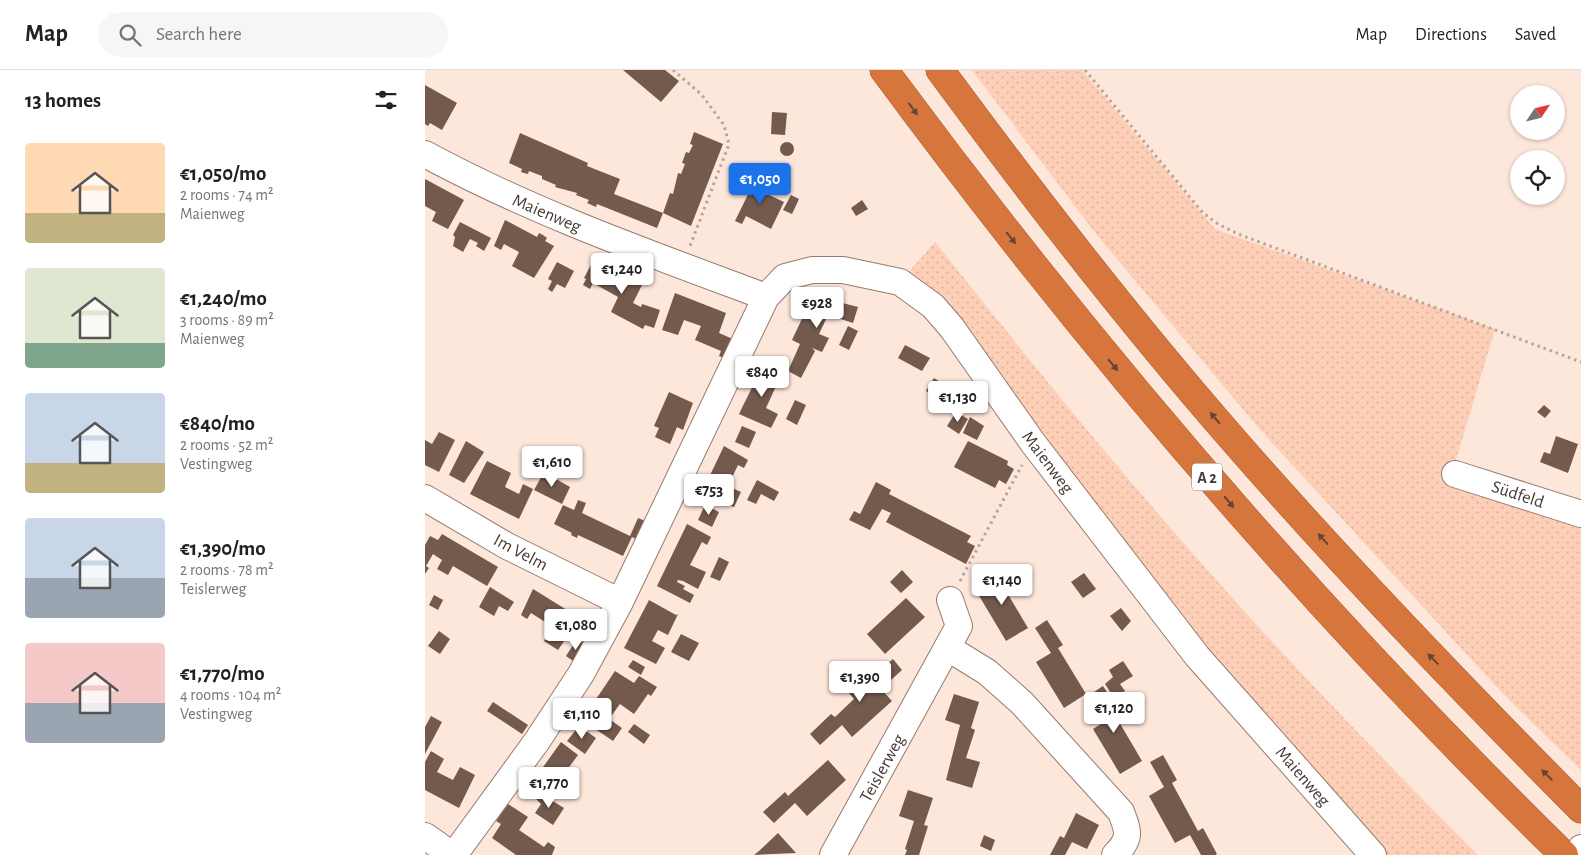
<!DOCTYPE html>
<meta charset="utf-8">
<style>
:root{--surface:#fff;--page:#f6f6f6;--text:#202124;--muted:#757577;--line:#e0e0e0;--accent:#1a73e8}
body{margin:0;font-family:"Alegreya Sans",sans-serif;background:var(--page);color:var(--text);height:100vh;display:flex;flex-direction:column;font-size:19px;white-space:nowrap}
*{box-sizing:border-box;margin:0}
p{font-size:16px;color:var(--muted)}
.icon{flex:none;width:28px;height:28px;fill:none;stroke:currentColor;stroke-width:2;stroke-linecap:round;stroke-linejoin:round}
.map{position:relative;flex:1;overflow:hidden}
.details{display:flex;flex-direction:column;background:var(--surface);width:425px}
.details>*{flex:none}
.needle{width:32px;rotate:55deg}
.controls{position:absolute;left:1085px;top:15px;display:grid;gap:10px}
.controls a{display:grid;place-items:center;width:55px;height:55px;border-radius:50%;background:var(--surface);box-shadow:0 1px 4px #0004;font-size:25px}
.price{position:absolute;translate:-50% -42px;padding:0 11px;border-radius:5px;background:#fff;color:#222;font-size:16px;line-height:32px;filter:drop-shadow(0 1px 2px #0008)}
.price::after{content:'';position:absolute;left:50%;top:30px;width:15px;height:11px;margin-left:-8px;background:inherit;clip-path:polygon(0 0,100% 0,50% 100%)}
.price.current{background:var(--accent);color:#fff}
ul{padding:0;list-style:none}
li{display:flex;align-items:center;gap:15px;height:125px;padding:0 25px}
li span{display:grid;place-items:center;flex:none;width:140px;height:100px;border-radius:5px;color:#555}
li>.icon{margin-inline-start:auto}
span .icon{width:60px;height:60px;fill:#fffc;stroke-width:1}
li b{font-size:21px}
h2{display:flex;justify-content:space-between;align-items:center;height:60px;padding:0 25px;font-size:21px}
header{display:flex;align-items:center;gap:30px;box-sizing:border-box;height:70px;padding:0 25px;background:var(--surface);border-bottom:1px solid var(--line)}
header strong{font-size:24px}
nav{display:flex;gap:28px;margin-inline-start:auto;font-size:18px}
.search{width:350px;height:45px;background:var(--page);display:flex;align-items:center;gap:12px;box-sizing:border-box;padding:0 18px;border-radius:28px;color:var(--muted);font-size:19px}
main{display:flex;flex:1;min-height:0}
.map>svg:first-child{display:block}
.grass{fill:url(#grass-dots)}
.building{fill:#735a4d}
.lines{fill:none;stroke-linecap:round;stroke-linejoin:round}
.minor-casing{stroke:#957b6d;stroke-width:28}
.highway-casing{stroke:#a46039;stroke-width:29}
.path{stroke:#b7a49a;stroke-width:3;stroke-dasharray:2.5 4;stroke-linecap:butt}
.minor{stroke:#fff;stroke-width:26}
.highway{stroke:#d6753c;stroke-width:28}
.oneway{fill:#634636}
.labels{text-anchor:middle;stroke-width:5;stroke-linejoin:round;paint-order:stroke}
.shield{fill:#fff;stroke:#7e7571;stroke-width:1}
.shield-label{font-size:16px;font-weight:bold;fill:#463a34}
.street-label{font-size:18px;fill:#463a34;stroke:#fff}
</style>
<header>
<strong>Map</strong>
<div class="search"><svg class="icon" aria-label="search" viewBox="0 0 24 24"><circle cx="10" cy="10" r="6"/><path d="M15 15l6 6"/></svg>Search here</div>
<nav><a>Map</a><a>Directions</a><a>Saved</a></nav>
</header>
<main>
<section class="details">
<h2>13 homes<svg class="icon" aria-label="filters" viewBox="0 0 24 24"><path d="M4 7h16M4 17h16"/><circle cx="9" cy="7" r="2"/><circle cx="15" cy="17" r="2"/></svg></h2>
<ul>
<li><span style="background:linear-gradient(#ffd9b3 70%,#c2b280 0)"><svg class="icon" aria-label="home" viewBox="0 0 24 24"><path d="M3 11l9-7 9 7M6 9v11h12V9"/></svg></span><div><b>€1,050/mo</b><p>2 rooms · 74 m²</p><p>Maienweg</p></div></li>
<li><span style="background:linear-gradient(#dfe7d0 75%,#7fa58c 0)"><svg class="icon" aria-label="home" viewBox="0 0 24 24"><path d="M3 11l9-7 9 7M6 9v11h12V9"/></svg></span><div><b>€1,240/mo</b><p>3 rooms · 89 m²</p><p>Maienweg</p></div></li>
<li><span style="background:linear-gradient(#c9d6e8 70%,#c2b280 0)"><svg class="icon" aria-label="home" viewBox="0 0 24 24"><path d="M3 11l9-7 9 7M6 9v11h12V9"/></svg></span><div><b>€840/mo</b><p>2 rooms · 52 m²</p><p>Vestingweg</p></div></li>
<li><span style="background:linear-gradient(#c9d6e8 60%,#9aa5b1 0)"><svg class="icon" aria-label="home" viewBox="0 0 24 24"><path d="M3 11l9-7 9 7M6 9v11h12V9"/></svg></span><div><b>€1,390/mo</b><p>2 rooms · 78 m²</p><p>Teislerweg</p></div></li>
<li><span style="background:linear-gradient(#f6c9c9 60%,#9aa5b1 0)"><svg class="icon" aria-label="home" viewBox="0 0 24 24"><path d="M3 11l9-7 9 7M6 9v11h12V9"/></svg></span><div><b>€1,770/mo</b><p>4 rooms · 104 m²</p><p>Vestingweg</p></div></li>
</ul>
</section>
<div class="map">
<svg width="1156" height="785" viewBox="0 0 1156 785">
<defs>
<pattern id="grass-dots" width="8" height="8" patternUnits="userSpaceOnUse" patternTransform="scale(1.25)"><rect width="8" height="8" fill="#fecfb7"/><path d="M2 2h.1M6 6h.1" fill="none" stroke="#dbb29e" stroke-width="1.8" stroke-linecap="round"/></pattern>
</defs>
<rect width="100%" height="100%" fill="#fde6da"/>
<path class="grass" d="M547,0H657L790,159L1070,259L1026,407L1156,449V700L1079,625L838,363L671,164Z
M510,172C582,262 654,352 729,439C832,559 941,673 1053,785H948L475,212Z"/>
<path class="building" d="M198,0H240L254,11L236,32Z
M0,15L32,33L17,60L5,53L3,56L0,54Z
M347,42L362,43L360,65L346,64Z
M269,62L298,74L266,156L238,143L245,123L248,124L253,103L256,104L260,94L257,93L261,82L264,83L268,75L265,74Z
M95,63L163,93L162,96L195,109L189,124L238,143L232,158L172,134L171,137L162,133L164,130L151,125L152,123L130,117L131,115L117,109V106L104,101L103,104L99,103L96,102L97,99L84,93Z
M355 79a7 7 0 1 1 14 0a7 7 0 1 1-14 0Z
M332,106L345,112L340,123L359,132L346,159L321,146L317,154L310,151Z
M0,109L39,130L23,159L7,151L11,142L0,136Z
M366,125L374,129L367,144L358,140Z
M437,130L443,139L431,146L426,138Z
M80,150L112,167L114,163L118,165L122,168L120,171L129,176L109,208L87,196L94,182L79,174L76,180L69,176Z
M35,152L66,168L59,181L51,176L53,173L45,169L38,182L28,176L30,167L28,165Z
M169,189L217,215L208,233L216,237L217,234L235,240L229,258L220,255L218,259L186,242L193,227L168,213L165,219L158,215L161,209L159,208Z
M132,192L149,201L140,218L132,214L127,222L123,219L127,211L123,209Z
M390,221L410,231L433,237L428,253L403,245L394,264L404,268L397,282L387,278L390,281L376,308L363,301L375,274L367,270Z
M250,223L301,243L294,263L310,270L301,289L294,286L296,281L270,270L276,256L259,250L253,265L237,260Z
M423,256L433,261L424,280L414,275Z
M480,275L505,288L497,301L473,288Z
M337,297L362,311L359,317L352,314L341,338L353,344L346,358L314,344Z
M509,308L523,317L515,329L501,321Z
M550,310L558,320L547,342L527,329L532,322Z
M244,322L268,333L258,360L252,357L245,374L230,367L234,358L229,356Z
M370,330L381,335L372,355L361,349Z
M1119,335L1126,341L1120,348L1112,342Z
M531,342L543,349L534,364L522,356Z
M545,347L559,356L552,370L538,363Z
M317,356L331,362L324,378L310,372Z
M14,362L30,370L14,402L0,395V370L7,374Z
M1131,366L1153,374L1143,403L1115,392L1119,382L1125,384Z
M41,371L59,382L39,413L24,405Z
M543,371L583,391L582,395L589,399L581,414L574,410L570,418L529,397Z
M299,376L323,390L319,398L313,395L303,416L316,422L309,437L276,424Z
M62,391L86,403L80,417L94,424L98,414L108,419L94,449L45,424Z
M119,402L145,417L137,434L109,420Z
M332,410L354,422L349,431L336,424L331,434L322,430Z
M451,412L466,420L464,424L546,466L542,472L550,476L541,494L461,452L466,443L457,439L445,460L424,450L429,441L435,444Z
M153,430L161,433L157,443L205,466L213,448L223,452L214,471L207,467L198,486L153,465L152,468L146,465L147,463L129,454L138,435L149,440Z
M280,435L294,442L287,457L273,450Z
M262,454L286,467L282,475L277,472L265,495L281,502L273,519L258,511L253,510L252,512L260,516L258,519L269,525L265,533L232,516Z
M17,464L73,497L62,516L28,496L23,505L12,499L17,490L8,484L1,496L4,498L0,504V475L5,466L13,470Z
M294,487L304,492L295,511L285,507Z
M572,495L580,508L575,511L603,558L581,571L553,524L568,516L559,502Z
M477,500L488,512L476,523L465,512Z
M659,503L671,519L658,528L646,512Z
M65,517L89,532L83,541L74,536L69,546L54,537Z
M108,519L155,548L133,580L119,571L128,557L106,543L102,549L96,545Z
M9,525L18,530L13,540L4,535Z
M481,528L500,547L460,584L442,564Z
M224,530L251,545L253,544L243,565L233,560L227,571L240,578L231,594L199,578Z
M696,538L706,551L697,561L685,546Z
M622,550L638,575L633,578L661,624L639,638L611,592L626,583L610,558Z
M14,561L25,569L15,584L3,576Z
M256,564L274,573L264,591L246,582Z
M152,569L161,575L151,593L141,586Z
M468,589L477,600L456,619L467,631L427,667L417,655L395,675L385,664L406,644L410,647L429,629L418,616L436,598L446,608Z
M208,590L220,597L216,605L203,597Z
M698,591L708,606L695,614L700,621L689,628L680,614L688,607L684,600Z
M190,601L209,613L214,606L232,617L226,626L223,624L209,644L195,634L184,649L197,658L188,671L157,650Z
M678,616L695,642L690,645L717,691L695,704L668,659L682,650L666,624Z
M529,624L554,632L546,658L550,660L541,688L555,692L547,718L521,710L535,655L520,650Z
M68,632L103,655L97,664L62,641Z
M6,646L17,652L0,684V657Z
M209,654L225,665L219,674L203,662Z
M154,656L171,668L160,684L142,671Z
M136,672L153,685L133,712L116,700Z
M6,681L19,689L12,702L28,710L35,697L50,705L34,738L0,720V692Z
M738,685L752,710L747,713L773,761L778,758L792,784L790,785H776L765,765L750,773L724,726L739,717L725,692Z
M403,690L421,710L382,746L370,733L349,753L338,742L360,722L363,726Z
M483,720L508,728L499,755L503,756L494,785H480L482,780L480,779L489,751L474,746Z
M115,723L139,738L128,755L110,743L116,734L111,729Z
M83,734L103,747L94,760L119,777L123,772L130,777L127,785H91L67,768L76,754L71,751Z
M651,743L674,755L662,779L647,772L640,785H625L635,766L639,768Z
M353,763L371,783L329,785L334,781Z
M559,765L570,770L566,781L555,776Z"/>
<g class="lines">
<g class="minor-casing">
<path id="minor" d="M0,84C109,143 226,184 341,227L360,207L387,200H418L475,212L508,236L527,258L608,373L772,586L948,785
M1030,404L1156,444
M0,428L82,476L195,532
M523,578L562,602L597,633L696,742C704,763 706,768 690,785
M0,766L27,785
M29,785L112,671L156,604L195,532L341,227
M408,785L534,556L525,530
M1151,785L1156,778"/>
</g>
<g class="highway-casing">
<path id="highway" d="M459,0C665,279 891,542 1139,785
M515,0C607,125 703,249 805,366C917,495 1036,618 1156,739"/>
</g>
<path class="path" d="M248,0L277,25L299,55L304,74L265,176
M660,0L778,143L793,154L813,164L1156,292
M535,511L597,395"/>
<use href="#minor" class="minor"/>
<use href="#highway" class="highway"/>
</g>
<defs><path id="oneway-solid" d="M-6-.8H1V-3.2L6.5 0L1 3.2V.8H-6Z" transform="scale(1.25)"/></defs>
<g class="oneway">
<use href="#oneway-solid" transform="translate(488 39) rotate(54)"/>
<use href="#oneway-solid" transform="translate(586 168) rotate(51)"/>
<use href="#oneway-solid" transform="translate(688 295) rotate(50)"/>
<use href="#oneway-solid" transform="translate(790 348) rotate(-130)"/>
<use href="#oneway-solid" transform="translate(804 432) rotate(50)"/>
<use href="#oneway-solid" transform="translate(898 469) rotate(-132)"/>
<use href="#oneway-solid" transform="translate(1008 589) rotate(-134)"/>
<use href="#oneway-solid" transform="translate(1122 705) rotate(-135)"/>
</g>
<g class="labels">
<rect class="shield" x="767" y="393.5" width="30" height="27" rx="4"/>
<g class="shield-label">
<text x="782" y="413">A 2</text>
</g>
<g class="street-label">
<text transform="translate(122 143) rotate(23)" y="6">Maienweg</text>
<text transform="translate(623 392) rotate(53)" y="6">Maienweg</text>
<text transform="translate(1093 424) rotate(18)" y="6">Südfeld</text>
<text transform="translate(96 482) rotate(28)" y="6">Im Velm</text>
<text transform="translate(457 698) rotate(-61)" y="6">Teislerweg</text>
<text transform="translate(878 706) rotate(49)" y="6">Maienweg</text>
</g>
</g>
</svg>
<div class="controls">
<a><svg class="needle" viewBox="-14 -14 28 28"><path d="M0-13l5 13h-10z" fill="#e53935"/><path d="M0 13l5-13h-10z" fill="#757577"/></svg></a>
<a><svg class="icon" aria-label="locate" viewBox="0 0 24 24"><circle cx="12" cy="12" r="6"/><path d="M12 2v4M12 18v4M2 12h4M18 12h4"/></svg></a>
</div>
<b class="price current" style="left:335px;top:135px">€1,050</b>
<b class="price" style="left:197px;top:225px">€1,240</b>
<b class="price" style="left:392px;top:259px">€928</b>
<b class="price" style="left:337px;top:328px">€840</b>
<b class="price" style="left:533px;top:353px">€1,130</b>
<b class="price" style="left:127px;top:418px">€1,610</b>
<b class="price" style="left:284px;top:446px">€753</b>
<b class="price" style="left:577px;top:536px">€1,140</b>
<b class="price" style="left:151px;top:581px">€1,080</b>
<b class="price" style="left:435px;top:633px">€1,390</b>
<b class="price" style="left:689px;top:664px">€1,120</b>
<b class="price" style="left:157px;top:670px">€1,110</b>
<b class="price" style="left:124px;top:739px">€1,770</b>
</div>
</main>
